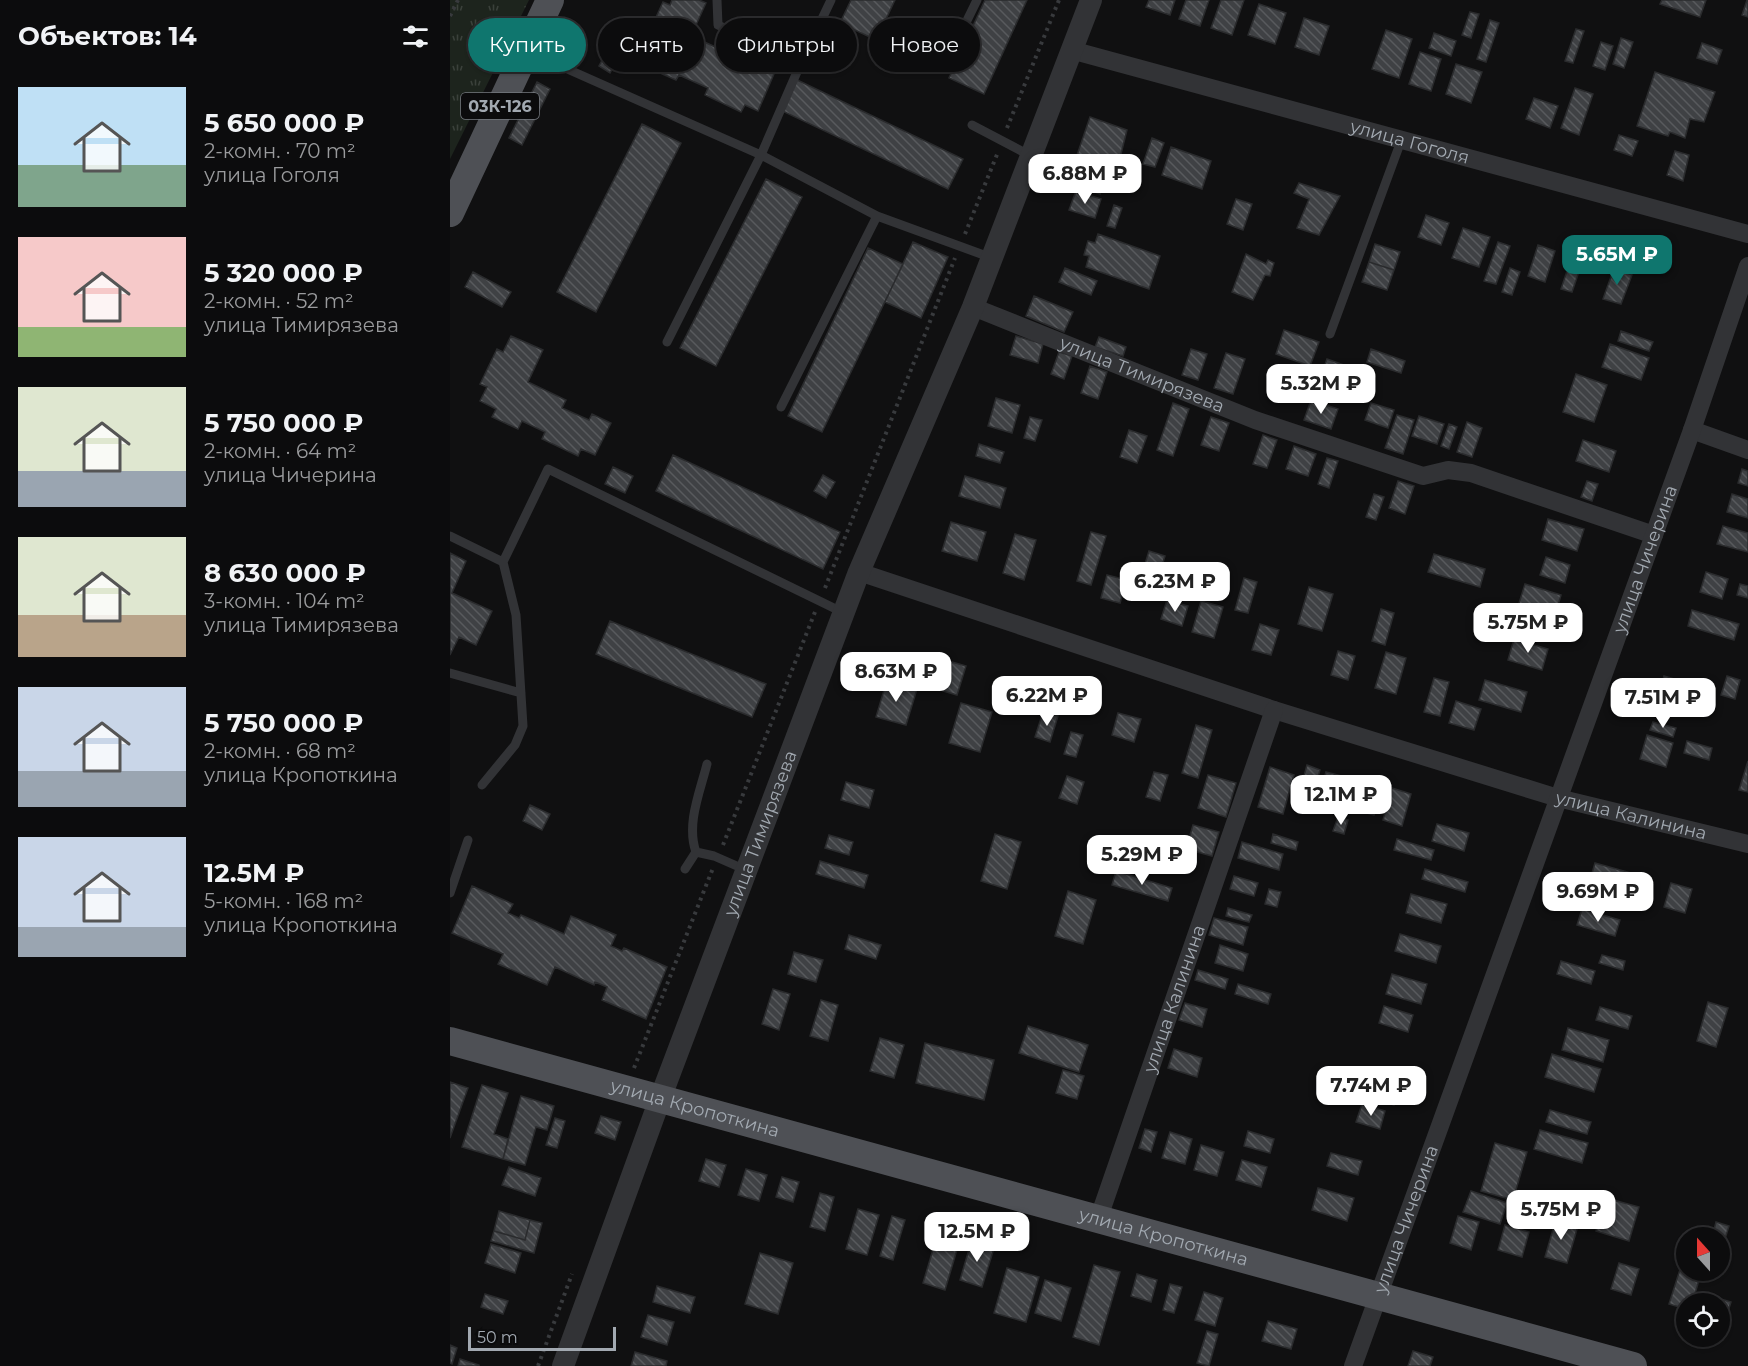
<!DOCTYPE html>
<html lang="ru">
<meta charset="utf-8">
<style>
:root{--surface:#0c0c0d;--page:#151516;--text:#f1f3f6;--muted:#9a9b9d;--line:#2c2c2e;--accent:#0f766e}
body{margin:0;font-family:Montserrat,sans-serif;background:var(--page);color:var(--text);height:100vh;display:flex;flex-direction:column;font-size:22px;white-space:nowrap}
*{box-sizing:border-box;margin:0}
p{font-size:20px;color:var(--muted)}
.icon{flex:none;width:33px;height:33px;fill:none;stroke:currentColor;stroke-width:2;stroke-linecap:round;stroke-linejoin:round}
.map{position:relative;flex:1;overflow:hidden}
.side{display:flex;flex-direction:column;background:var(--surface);width:450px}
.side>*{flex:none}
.top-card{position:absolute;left:18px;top:18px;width:570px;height:54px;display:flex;gap:12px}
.needle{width:39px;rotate:339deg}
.controls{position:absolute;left:1226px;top:1227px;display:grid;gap:12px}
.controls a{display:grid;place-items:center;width:54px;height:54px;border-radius:50%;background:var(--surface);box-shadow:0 2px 4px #0004,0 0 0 2px var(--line);font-size:30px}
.scale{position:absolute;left:18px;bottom:15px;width:148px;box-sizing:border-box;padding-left:6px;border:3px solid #a2a9b1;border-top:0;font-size:16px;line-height:21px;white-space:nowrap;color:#a2a9b1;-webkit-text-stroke:4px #0b0b0c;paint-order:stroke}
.price{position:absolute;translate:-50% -51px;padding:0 14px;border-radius:12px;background:#fff;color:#222;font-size:20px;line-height:39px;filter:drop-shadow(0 2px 3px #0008)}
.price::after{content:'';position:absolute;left:50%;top:36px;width:18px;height:14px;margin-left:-9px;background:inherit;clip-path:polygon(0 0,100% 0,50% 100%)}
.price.active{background:var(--accent);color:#fff}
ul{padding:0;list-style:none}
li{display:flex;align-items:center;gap:18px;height:150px;padding:0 18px}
li span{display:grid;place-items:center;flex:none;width:168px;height:120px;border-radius:0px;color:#555}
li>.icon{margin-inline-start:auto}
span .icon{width:72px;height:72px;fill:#fffc;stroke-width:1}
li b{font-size:26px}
h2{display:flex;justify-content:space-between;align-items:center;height:72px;padding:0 18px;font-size:26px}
.pill{padding:0 21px;border-radius:27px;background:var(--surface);box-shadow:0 2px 4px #0004,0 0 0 2px var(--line);font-size:21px;line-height:54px}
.pill.active{background:var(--accent);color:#fff}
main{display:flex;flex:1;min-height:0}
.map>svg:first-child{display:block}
.park{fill:url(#park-tufts)}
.building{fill:url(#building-back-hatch);stroke:#2a2b2d;stroke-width:1.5}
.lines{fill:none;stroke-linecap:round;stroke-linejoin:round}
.path{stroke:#383a3d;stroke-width:4;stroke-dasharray:3 4.5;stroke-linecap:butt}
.service{stroke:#323336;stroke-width:9}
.minor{stroke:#323336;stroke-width:18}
.tertiary{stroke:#323336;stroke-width:22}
.primary{stroke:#4e5055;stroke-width:28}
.labels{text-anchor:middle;stroke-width:6;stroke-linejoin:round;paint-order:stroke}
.shield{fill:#0b0b0c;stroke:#757a80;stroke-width:1.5}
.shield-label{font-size:16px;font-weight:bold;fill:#a2a9b1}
.street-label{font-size:18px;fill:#a2a9b1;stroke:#0b0b0c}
</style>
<main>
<section class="side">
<h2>Объектов: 14<svg class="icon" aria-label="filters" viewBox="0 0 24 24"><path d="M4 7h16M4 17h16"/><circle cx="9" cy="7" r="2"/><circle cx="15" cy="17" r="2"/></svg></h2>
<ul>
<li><span style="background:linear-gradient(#bfe0f5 65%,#7fa58c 0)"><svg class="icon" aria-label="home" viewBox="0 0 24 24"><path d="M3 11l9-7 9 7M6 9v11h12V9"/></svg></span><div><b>5 650 000 ₽</b><p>2-комн. · 70 m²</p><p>улица Гоголя</p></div></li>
<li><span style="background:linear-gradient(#f6c9c9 75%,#8fb573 0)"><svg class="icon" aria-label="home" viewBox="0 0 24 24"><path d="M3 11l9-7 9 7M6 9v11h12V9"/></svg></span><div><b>5 320 000 ₽</b><p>2-комн. · 52 m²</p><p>улица Тимирязева</p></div></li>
<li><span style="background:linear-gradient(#dfe7d0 70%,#9aa5b1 0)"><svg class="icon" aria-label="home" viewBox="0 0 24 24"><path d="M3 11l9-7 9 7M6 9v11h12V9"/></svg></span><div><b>5 750 000 ₽</b><p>2-комн. · 64 m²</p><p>улица Чичерина</p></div></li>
<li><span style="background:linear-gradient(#dfe7d0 65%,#b9a48a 0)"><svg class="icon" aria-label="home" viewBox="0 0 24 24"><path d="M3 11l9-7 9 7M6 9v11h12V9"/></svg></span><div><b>8 630 000 ₽</b><p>3-комн. · 104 m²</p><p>улица Тимирязева</p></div></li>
<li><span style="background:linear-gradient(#c9d6e8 70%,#9aa5b1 0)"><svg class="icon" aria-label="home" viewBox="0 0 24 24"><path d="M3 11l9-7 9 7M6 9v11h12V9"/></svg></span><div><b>5 750 000 ₽</b><p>2-комн. · 68 m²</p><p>улица Кропоткина</p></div></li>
<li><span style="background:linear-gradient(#c9d6e8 75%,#9aa5b1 0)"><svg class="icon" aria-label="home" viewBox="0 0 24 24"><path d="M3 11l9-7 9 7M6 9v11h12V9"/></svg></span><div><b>12.5M ₽</b><p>5-комн. · 168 m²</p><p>улица Кропоткина</p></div></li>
</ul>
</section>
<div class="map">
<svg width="1298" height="1366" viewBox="0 0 1298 1366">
<defs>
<pattern id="park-tufts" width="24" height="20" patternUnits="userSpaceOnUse" patternTransform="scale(1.5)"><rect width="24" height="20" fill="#1d241d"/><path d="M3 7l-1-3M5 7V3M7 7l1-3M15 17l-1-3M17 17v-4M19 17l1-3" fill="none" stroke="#3b413b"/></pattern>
<pattern id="building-back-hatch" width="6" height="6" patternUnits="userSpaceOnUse" patternTransform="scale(1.5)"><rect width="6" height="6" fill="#3f4144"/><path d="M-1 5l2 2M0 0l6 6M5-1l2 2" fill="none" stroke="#585a5d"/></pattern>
</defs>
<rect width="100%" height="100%" fill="#101011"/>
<path class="park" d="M0,0H79L0,159Z"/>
<path class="building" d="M222,0H249L256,3L241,36L281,54L279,59L304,70L306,66L324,74L308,111L295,105L291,112L255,95L258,88L229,75L226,80L208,72L210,67L193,59L201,41L196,39L213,2L220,5Z
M401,0H445L426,40L390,23Z
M535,0H577L534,94L499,78Z
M699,0H725L720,15L696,7Z
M736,0H759L750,26L729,19Z
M771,0H794L782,35L761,28Z
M1212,0H1256L1250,17L1210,4Z
M1297,0H1298V17L1292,15Z
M809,4L836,13L825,44L798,35Z
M1020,12L1029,14L1021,38L1012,35Z
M854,18L879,26L869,55L845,47Z
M1040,20L1049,23L1036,62L1027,59Z
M1126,29L1134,31L1123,63L1115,61Z
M936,30L962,39L949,78L922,69Z
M984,33L1006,41L1001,56L979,48Z
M166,34L178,40L160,73L149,66Z
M1171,38L1183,42L1174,68L1163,64Z
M1151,42L1163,46L1155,70L1143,66Z
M1252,43L1272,50L1267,64L1247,58Z
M970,52L991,59L981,91L959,84Z
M1006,64L1032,72L1021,103L996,94Z
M1205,72L1265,92L1254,122L1240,119L1235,138L1220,132L1218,136L1187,126Z
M343,78L513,159L498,189L328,109Z
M87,82L100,89L72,145L59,138Z
M1125,88L1143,94L1129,135L1111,128Z
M1084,98L1108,106L1100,128L1076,119Z
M640,117L677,130L669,162L652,157L647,169L625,161Z
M192,124L231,143L146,312L107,292Z
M1169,135L1188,141L1182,156L1164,150Z
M702,138L714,143L705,167L693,164Z
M721,147L761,161L752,189L712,175Z
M1225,151L1239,155L1233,181L1217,175Z
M632,169L655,177L650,194L626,185Z
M316,179L352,197L266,366L230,348Z
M849,183L890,196L869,235L847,228L859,199L844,193Z
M626,191L651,199L645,218L619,210Z
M786,199L802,204L793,230L777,224Z
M664,205L672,208L665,228L657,226Z
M976,215L999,223L991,245L968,237Z
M1013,228L1040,237L1029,267L1002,258Z
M648,234L710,256L699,289L636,267L639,256L634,255L638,241L645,243Z
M463,242L498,257L471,318L435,302Z
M1048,242L1060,246L1046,284L1034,281Z
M925,244L950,252L944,270L919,262Z
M1088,245L1105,251L1095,282L1078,276Z
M418,248L453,264L372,432L338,416Z
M796,254L816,264L818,260L824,263L820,276L815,275L803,300L782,292Z
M1121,259L1132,263L1122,292L1111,289Z
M919,262L944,270L937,290L912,282Z
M615,268L647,281L641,295L609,282Z
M1060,268L1070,272L1062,295L1052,292Z
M1164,268L1182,275L1171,304L1153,299Z
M23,272L61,292L52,307L15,287Z
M584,296L623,312L614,332L576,316Z
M834,330L869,342L860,366L826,354Z
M1171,331L1203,342L1199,351L1168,341Z
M61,336L93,350L78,382L116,400L112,408L139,420L142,414L161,423L145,455L131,449L128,456L92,439L95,432L72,421L68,429L42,417L46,409L30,401L37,387L30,384L47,349L53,352Z
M566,336L593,344L588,363L560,355Z
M649,337L676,347L673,356L645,347Z
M1160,344L1199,358L1191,380L1152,367Z
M741,349L757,354L748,380L732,375Z
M921,349L955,361L951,373L917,362Z
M609,352L622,356L614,379L601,374Z
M776,353L795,359L783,394L764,388Z
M877,359L925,376L921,389L872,373Z
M640,366L657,372L648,399L631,393Z
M1126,374L1157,385L1144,422L1113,412Z
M546,398L570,405L562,433L538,426Z
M861,400L888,409L881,429L854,420Z
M723,403L739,409L723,456L707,450Z
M921,403L944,410L938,428L915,420Z
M947,415L964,420L953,454L935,448Z
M969,416L994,424L987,444L962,436Z
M580,417L592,420L585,441L574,438Z
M761,417L779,423L769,451L751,445Z
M1017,422L1032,428L1022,457L1007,452Z
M999,424L1007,427L999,449L991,446Z
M679,430L697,436L687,463L670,457Z
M813,435L827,440L817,468L803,464Z
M1133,440L1166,451L1159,472L1126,461Z
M529,444L554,452L550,463L526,456Z
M844,446L866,454L858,476L836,469Z
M223,455L390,532L373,569L206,491Z
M877,458L888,461L879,488L868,484Z
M163,467L183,476L175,493L155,484Z
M1292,469L1298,471V486L1288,483Z
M373,475L385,482L376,498L364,491Z
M515,476L556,488L550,508L509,496Z
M948,481L964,486L955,514L939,508Z
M1137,481L1148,484L1142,501L1131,497Z
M924,494L934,497L926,520L916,517Z
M1282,494L1298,499V518L1277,512Z
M1098,519L1134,529L1127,551L1092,540Z
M501,522L536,532L527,561L492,551Z
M1273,526L1298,533V552L1267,544Z
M641,532L656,536L641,585L627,581Z
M565,534L586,540L574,580L553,573Z
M699,551L715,556L705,588L689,583Z
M0,553L16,561L2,593L42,611L26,645L9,637L0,655Z
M984,554L1035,569L1030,587L978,572Z
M1096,557L1120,565L1115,583L1090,575Z
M1256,572L1278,579L1272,599L1250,592Z
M657,575L677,580L670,603L651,598Z
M794,578L807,582L798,613L785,610Z
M1075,584L1111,595L1103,623L1066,613Z
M1290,584L1298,586V598L1287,595Z
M859,587L883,594L872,631L848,624Z
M717,600L738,606L732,626L711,619Z
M751,601L773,607L764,638L742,632Z
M931,609L944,613L935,645L922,641Z
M1242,610L1289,624L1284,640L1238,626Z
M160,621L316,684L302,717L146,654Z
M810,624L829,630L821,655L802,650Z
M1064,639L1098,649L1092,670L1058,660Z
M888,651L905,656L898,680L881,675Z
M936,652L956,658L946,694L925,688Z
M502,662L516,666L507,695L493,691Z
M1214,676L1242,684L1234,709L1207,701Z
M1277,676L1290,680L1285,699L1271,695Z
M565,678L590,685L583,707L558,700Z
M984,678L999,682L990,716L974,712Z
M437,680L467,689L456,725L426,717Z
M1035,680L1077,692L1071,712L1029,700Z
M1006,701L1031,709L1024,730L999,723Z
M511,703L542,712L530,752L499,743Z
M593,712L608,716L600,742L585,737Z
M668,713L691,719L684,742L662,735Z
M1203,722L1226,728L1223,737L1200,730Z
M746,725L762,730L748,778L732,773Z
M621,732L633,735L626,757L614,754Z
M1197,735L1223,743L1216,767L1190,759Z
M1237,741L1262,748L1259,760L1234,753Z
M1298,761V792L1289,790Z
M857,765L870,770L862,798L849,794Z
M820,767L844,775L833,814L808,807Z
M704,772L718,775L710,801L696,797Z
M876,772L892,776L884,803L868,799Z
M758,775L786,783L776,817L748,808Z
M617,776L634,782L627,804L609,798Z
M396,782L424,790L419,808L391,800Z
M914,782L932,787L924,815L906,810Z
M942,788L961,794L952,826L933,820Z
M80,805L100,814L92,830L73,821Z
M888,817L898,820L894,834L883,831Z
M987,824L1019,833L1014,851L982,841Z
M743,825L769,832L762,856L736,849Z
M545,834L571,842L557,889L531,881Z
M823,834L848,842L846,850L821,843Z
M379,835L403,842L399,855L375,848Z
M947,839L984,850L981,860L944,850Z
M792,842L833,854L829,870L788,858Z
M370,861L418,875L414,888L366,874Z
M1145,863L1181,873L1176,891L1140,880Z
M975,869L1018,882L1015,892L972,879Z
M666,871L722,888L718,901L662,885Z
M784,876L808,883L804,896L780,889Z
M1221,883L1242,889L1235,913L1214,907Z
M22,886L63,904L58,913L69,918L71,915L114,934L121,916L166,935L161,946L172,951L174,948L217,967L196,1019L152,1000L157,987L145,982L144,985L105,967L97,985L48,964L53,954L2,933Z
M819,889L831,892L827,907L815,904Z
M618,891L646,900L633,944L605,936Z
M961,894L997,904L991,923L956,913Z
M778,908L802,915L799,922L776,916Z
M1132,909L1170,920L1165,936L1127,925Z
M764,918L798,927L793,945L759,935Z
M950,934L991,946L986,963L945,951Z
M399,935L431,945L426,959L395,949Z
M770,945L798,954L793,971L765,963Z
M344,952L373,960L366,982L338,974Z
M1152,955L1175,961L1173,970L1149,963Z
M1111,961L1145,971L1141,984L1107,974Z
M748,970L778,979L775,989L745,980Z
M942,974L977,984L971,1004L936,994Z
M788,984L821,994L818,1004L785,994Z
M323,989L340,994L329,1030L312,1024Z
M371,1000L388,1005L378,1041L360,1036Z
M1258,1002L1278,1008L1266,1047L1247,1041Z
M735,1003L757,1009L752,1027L729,1020Z
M934,1006L963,1015L958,1032L929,1023Z
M1150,1007L1182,1016L1178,1029L1146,1020Z
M578,1026L638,1045L629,1072L569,1053Z
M1118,1028L1159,1040L1153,1062L1112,1050Z
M430,1038L454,1045L444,1078L420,1071Z
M475,1043L544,1060L534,1100L466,1083Z
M724,1049L752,1058L747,1077L718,1068Z
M1102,1054L1151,1069L1144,1092L1095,1077Z
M613,1070L634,1076L627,1099L606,1093Z
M910,1075L949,1087L944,1105L905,1093Z
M0,1082L18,1088L0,1138Z
M32,1085L58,1093L44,1134L58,1139L53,1159L12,1147Z
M71,1096L104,1106L97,1130L86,1127L75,1165L53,1159Z
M912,1104L935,1111L930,1129L906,1122Z
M1100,1110L1141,1122L1137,1134L1096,1122Z
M151,1116L171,1122L165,1140L145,1133Z
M105,1118L115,1121L107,1148L96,1145Z
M695,1129L707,1132L701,1152L689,1148Z
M1090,1130L1138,1143L1132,1163L1084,1149Z
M798,1131L824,1139L820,1153L794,1146Z
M720,1132L742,1139L735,1164L712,1158Z
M1045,1143L1077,1152L1063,1200L1031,1191Z
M751,1145L774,1152L767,1176L744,1170Z
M881,1153L912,1161L908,1175L877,1166Z
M256,1159L276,1165L269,1187L249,1181Z
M792,1160L817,1167L811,1187L786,1180Z
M59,1167L91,1178L85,1196L52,1185Z
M296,1169L317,1175L309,1201L288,1195Z
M332,1177L349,1182L343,1202L326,1197Z
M868,1188L904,1198L897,1221L862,1210Z
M1021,1191L1057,1203L1050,1224L1013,1212Z
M370,1193L384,1197L375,1231L360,1227Z
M1156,1198L1189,1207L1179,1241L1146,1231Z
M408,1209L429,1215L417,1255L396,1249Z
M49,1211L80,1220L75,1240L44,1231Z
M442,1216L455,1220L443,1260L430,1256Z
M1008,1216L1029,1222L1021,1250L1000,1243Z
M1106,1219L1128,1226L1117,1263L1095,1257Z
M80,1220L92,1223L84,1253L41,1241L44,1231L75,1240Z
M1266,1222L1279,1226L1269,1258V1238H1262Z
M1055,1225L1079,1232L1072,1257L1048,1250Z
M490,1226L512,1233L495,1290L473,1283Z
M522,1239L545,1245L532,1287L510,1280Z
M41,1244L71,1253L65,1273L35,1263Z
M310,1253L343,1263L328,1314L295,1304Z
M1233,1260L1236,1261V1270H1252L1242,1304H1236V1309L1219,1304Z
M1169,1263L1189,1269L1181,1295L1161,1289Z
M644,1265L670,1272L649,1345L623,1337Z
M557,1268L589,1277L576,1322L544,1313Z
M687,1274L707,1280L701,1302L681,1296Z
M595,1280L621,1288L611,1321L585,1313Z
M720,1284L732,1287L724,1313L713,1310Z
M207,1286L245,1297L240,1313L203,1302Z
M754,1292L773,1298L765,1326L745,1320Z
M35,1294L58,1301L53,1314L31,1307Z
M1264,1297L1281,1302L1275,1321L1269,1319V1304H1262Z
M198,1315L224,1322L217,1345L191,1337Z
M818,1321L847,1329L841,1349L812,1341Z
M757,1331L768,1334L759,1366L747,1363Z
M0,1345L7,1348L2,1364L0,1363Z
M963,1351L983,1357L980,1366H958Z
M185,1352L217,1361L216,1366H181Z
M10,1359L29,1365V1366H8Z"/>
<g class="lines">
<path class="path" d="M0,16L8,0
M557,128L609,0
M515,234L548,152
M375,588L505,258
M273,845L365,612
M184,1068L263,868
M88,1366L122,1274"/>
<path class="service" d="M505,45L527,0
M79,52L311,155L427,216L542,258
M350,65L381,0
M522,125L581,156
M880,334L951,141
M217,342L311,155L350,65L268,25L267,0
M331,407L427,216
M0,536L53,562L98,469L392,612
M0,673L71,693
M32,785L65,745L73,726L66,615L53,562
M246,852C236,824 250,792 257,764
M235,869L246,852L264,856L296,870
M0,893L18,840"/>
<g class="minor">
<path id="s1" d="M621,50L1298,234"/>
<path id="s2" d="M523,307L805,420L973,476L998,470L1021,473L1204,535"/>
<path d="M1242,430L1298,450"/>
<path id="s3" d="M409,572L824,710L1108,798L1298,844"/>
<path id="s4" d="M648,1220L824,710"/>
<path id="s5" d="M903,1366L1242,430L1298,266"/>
</g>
<path class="tertiary" id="s6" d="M113,1366L210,1099L409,572L523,307L641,0"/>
<g class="primary">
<path d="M0,213L100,0"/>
<path id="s7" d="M0,1041L1183,1366"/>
</g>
</g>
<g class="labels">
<rect class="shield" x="11" y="93" width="78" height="26" rx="4.5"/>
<g class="shield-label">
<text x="50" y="112">03К-126</text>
</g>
<g class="street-label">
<text dy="6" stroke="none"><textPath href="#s1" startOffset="351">улица Гоголя</textPath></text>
<text dy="6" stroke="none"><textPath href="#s2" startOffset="182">улица Тимирязева</textPath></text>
<text dy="6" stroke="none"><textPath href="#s5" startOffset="858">улица Чичерина</textPath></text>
<text dy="6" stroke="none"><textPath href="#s3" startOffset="810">улица Калинина</textPath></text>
<text dy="6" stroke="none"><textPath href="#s6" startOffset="568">улица Тимирязева</textPath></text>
<text dy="6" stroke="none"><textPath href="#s4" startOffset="234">улица Калинина</textPath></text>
<text dy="6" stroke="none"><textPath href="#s7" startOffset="254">улица Кропоткина</textPath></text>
<text dy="6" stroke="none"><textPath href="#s5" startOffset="156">улица Чичерина</textPath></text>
<text dy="6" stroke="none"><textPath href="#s7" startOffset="740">улица Кропоткина</textPath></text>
</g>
</g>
</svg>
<div class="controls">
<a><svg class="needle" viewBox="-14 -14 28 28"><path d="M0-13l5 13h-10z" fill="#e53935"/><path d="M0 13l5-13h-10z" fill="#9a9b9d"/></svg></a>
<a><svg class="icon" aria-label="locate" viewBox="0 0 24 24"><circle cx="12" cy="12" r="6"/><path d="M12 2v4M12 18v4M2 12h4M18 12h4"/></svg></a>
</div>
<div class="scale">50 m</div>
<b class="price" style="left:635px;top:205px">6.88M ₽</b>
<b class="price active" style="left:1167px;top:286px">5.65M ₽</b>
<b class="price" style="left:871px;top:415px">5.32M ₽</b>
<b class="price" style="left:725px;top:613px">6.23M ₽</b>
<b class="price" style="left:1078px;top:654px">5.75M ₽</b>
<b class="price" style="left:446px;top:703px">8.63M ₽</b>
<b class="price" style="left:597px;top:727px">6.22M ₽</b>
<b class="price" style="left:1213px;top:729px">7.51M ₽</b>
<b class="price" style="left:891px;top:826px">12.1M ₽</b>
<b class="price" style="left:692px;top:886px">5.29M ₽</b>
<b class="price" style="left:1148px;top:923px">9.69M ₽</b>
<b class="price" style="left:921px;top:1117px">7.74M ₽</b>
<b class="price" style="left:1111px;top:1241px">5.75M ₽</b>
<b class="price" style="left:527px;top:1263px">12.5M ₽</b>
<div class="top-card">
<a class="pill active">Купить</a>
<a class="pill">Снять</a>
<a class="pill">Фильтры</a>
<a class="pill">Новое</a>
</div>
</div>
</main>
